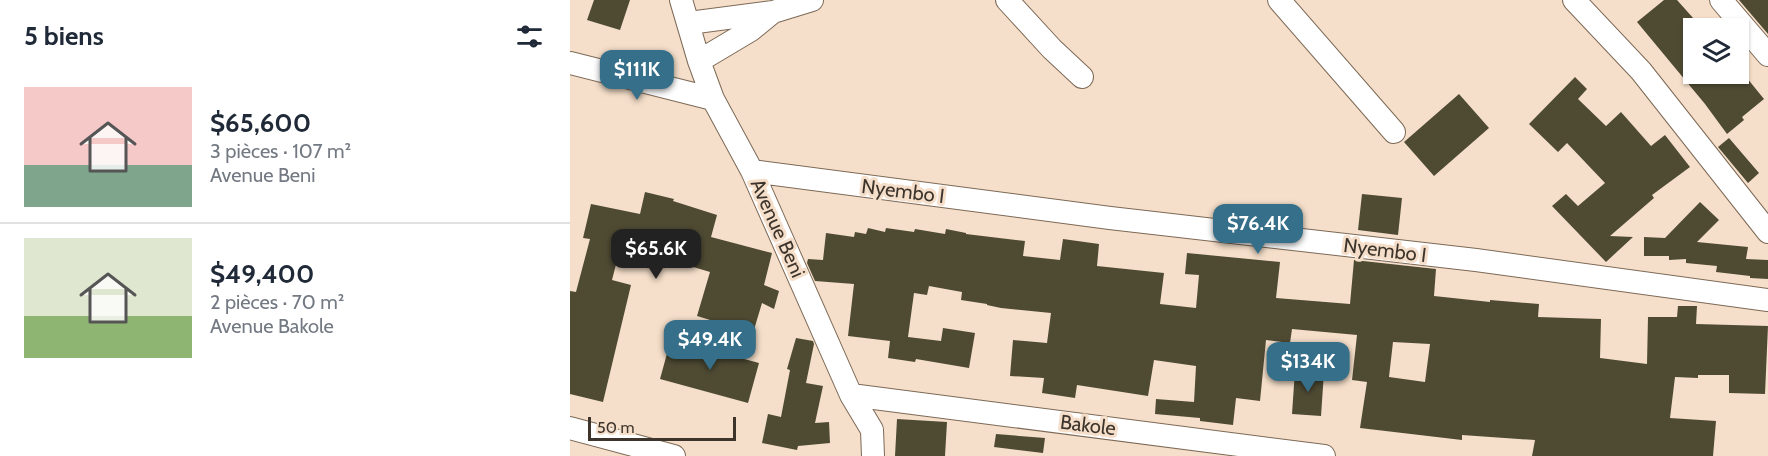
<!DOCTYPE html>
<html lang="fr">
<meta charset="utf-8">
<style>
:root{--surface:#fff;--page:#f2f2f3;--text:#1f2937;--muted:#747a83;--line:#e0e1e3;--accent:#366f89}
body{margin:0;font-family:Cabin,sans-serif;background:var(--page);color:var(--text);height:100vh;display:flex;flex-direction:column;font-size:22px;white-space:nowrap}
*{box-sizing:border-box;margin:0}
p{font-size:20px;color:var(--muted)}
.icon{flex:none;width:33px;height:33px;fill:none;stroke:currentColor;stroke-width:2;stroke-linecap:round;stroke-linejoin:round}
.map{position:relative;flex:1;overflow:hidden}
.side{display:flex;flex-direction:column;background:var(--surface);width:570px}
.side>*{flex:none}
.fabs{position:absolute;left:1113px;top:18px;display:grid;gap:12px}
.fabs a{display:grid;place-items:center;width:66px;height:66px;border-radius:0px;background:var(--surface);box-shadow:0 2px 4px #0004;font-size:30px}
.scale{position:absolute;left:18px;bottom:15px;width:148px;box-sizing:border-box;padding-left:6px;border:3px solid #3d342c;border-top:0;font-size:16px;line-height:21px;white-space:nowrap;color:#3d342c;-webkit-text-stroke:4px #f5dfca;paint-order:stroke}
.price{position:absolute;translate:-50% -51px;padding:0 14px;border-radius:12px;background:var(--accent);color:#fff;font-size:20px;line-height:39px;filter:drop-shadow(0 2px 3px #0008)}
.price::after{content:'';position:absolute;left:50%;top:36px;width:18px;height:14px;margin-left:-9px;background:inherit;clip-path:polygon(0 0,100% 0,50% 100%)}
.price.selected{background:#222;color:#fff}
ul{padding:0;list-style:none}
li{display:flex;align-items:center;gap:18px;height:150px;padding:0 24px}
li+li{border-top:2px solid var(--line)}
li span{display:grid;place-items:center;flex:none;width:168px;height:120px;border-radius:0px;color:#555}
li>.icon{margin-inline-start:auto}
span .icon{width:72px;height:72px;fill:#fffc;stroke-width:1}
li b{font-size:26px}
h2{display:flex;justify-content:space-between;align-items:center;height:72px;padding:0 24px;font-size:26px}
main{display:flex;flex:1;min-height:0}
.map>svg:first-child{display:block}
.building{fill:#4f4b33;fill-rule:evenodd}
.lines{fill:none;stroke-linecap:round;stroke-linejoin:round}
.minor-casing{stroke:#7c6956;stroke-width:24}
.minor{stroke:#fff;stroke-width:22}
.labels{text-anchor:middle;stroke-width:6;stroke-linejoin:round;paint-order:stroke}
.street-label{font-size:20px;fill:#3d342c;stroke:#f5dfca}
</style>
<main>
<section class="side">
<h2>5 biens<svg class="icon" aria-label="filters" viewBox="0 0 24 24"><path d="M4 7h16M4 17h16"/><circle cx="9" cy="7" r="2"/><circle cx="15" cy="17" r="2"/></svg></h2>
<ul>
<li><span style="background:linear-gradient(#f6c9c9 65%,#7fa58c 0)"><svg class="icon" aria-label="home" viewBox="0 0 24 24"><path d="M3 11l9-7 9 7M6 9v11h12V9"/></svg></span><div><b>$65,600</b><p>3 pièces · 107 m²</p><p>Avenue Beni</p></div></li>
<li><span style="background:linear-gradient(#dfe7d0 65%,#8fb573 0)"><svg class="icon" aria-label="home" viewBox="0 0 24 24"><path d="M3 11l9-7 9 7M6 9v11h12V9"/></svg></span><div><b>$49,400</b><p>2 pièces · 70 m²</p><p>Avenue Bakole</p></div></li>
</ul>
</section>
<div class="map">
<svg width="1198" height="456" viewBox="0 0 1198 456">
<rect width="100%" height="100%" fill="#f5dfca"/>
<path class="building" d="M24,0H60L50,30L17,20Z
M1094,0H1107L1124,19V74H1168V67L1194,99L1172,117L1174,120L1157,134L1135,104L1067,22Z
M1169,0H1198V34Z
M1005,77L1017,89L1008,99L1036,126L1051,112L1081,146L1095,135L1120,167L1082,195L1084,198L1040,236L1063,237L1036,262L982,206L996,194L1008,206L1035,183L997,143L988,152L959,124Z
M889,94L919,128L864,176L834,142Z
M1159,138L1189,173L1178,183L1148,147Z
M75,192L104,199L103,201L147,215L141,237L202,253L194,285L209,291L204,309L192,303L183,333L127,316L140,272L90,257V258L50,249L42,280L61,285L33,402L0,394V291L6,292L20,239L13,238L21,204L70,214Z
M792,194L832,198L828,235L788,230Z
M1130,202L1149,220L1127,242L1178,247L1176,259L1198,260V279L1180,278V276L1146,272L1147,266L1116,263V259L1099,260V256H1074V237L1095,238Z
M298,228L315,232L316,228L344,232L345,229L375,234L376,229L396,233V234L455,241L453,256L490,260L493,239L529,244L527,266L594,273L590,304L626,308L629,275L615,274L617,253L710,262L706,298L780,304L784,260L866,269L864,296L920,302V300L969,304L968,317L1031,319L1030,358L1077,364L1078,317H1107L1108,306H1127L1126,324L1198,326L1195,394L1159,393V375H1128V378L1105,377L1100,418L1146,421L1143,456H962L965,440L892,435V440L790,428L797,382L782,380L787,335L722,329L720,343L696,340L690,401L666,398L663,425L630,421V418L585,414L586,399L624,402L626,366L584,360L578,396L507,385L505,398L472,393L474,378L440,376L443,340L477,343L481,313L431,308L417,305V304L391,300L392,292L359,286L357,295L344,293L338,337L371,341L373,328L405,333L399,368L346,359L345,362L318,358L320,341L278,336L284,284L245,281L237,263L238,259L253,260L256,233L284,237L285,232L296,234ZM823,342L860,344L855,382L819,377Z
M226,338L243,341L244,344L236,383L253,386L245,423L259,422L260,443L228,446L227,450L192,443L198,414L211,417L220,370L217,369Z
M101,339L189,363L178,403L90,379Z
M725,370L754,372L751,416L722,414Z
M327,419L377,422L375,456H325Z
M426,434L475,438L473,453L424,447Z"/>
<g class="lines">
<g class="minor-casing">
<path id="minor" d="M111,0L129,61L143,99L182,171L281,395L302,430L303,456
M437,0L482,49L512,77
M709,0L824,132
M1004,0L1071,71L1198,232
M1151,0L1198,55
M119,23L203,12
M129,61L181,30L203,12L242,0
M0,63L143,99
M182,171L540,218L906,260L1198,300
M281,395L754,456
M0,428L104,456"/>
</g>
<use href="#minor" class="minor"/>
</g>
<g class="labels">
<g class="street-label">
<text transform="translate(333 191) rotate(7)" y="7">Nyembo I</text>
<text transform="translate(208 228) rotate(66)" y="7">Avenue Beni</text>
<text transform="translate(815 250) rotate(7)" y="7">Nyembo I</text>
<text transform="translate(518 425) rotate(7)" y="7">Bakole</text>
</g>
</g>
</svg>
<div class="fabs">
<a><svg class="icon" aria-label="layers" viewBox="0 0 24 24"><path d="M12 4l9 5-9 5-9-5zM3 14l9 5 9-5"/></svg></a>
</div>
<div class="scale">50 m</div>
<b class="price" style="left:67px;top:101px">$111K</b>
<b class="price" style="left:688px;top:255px">$76.4K</b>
<b class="price selected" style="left:86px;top:280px">$65.6K</b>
<b class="price" style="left:140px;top:371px">$49.4K</b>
<b class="price" style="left:738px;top:393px">$134K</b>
</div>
</main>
